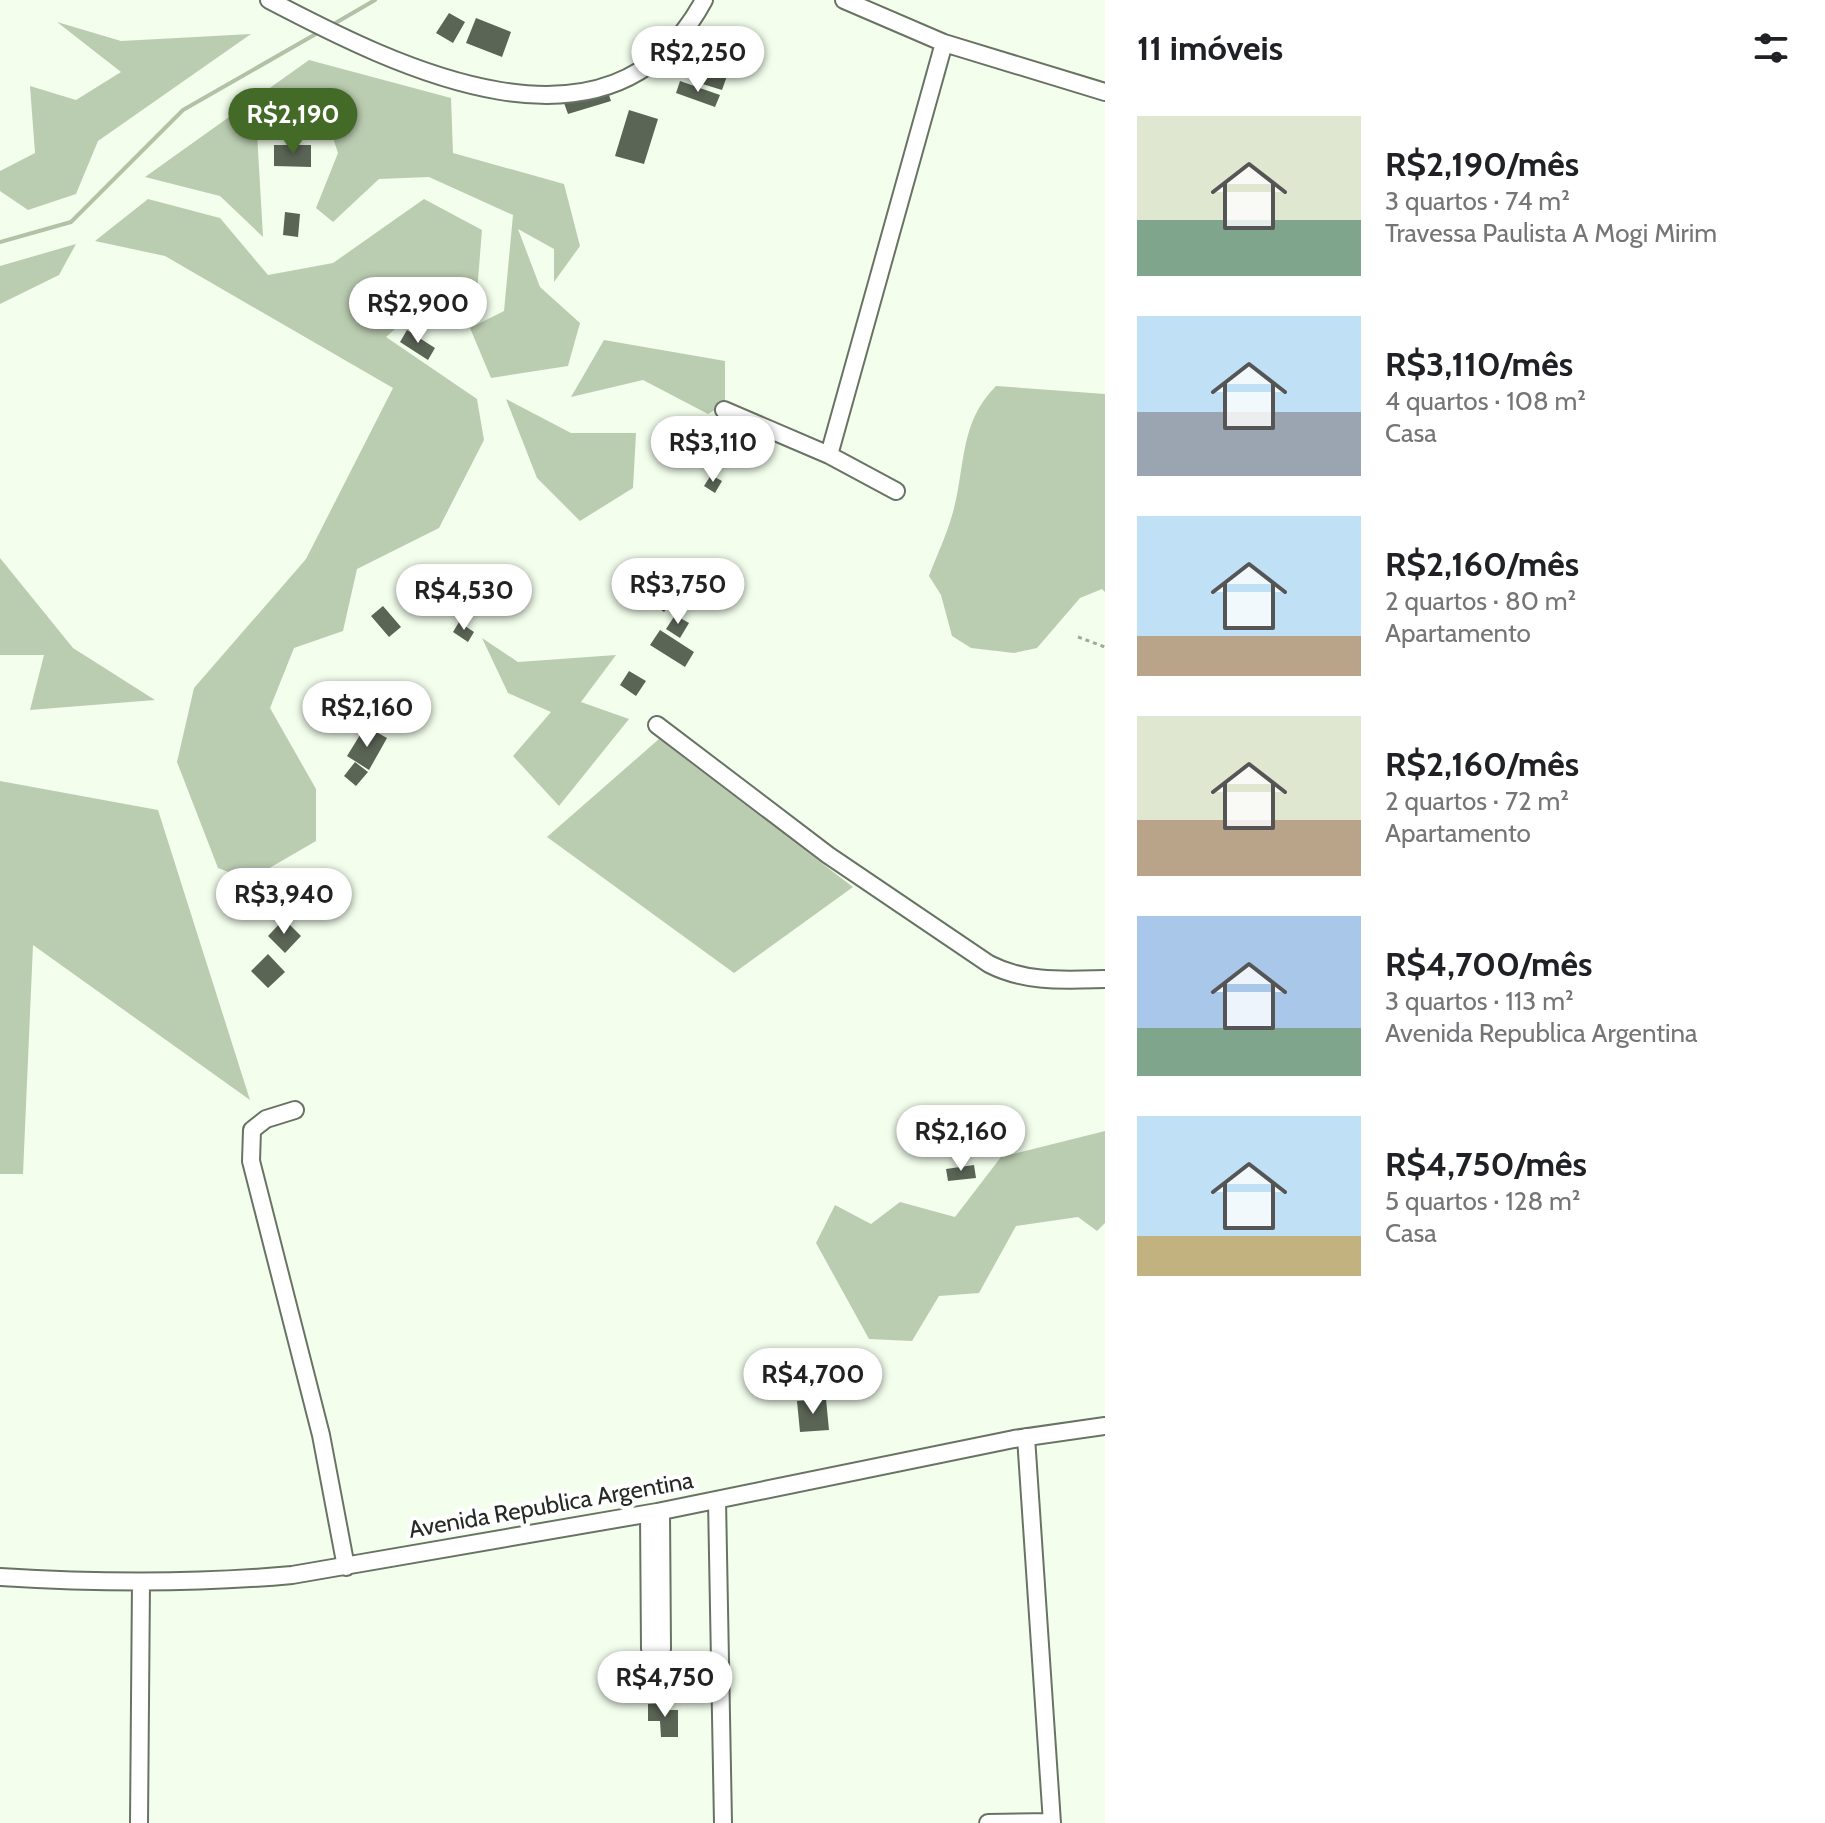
<!DOCTYPE html>
<html lang="pt">
<meta charset="utf-8">
<style>
:root{--surface:#fff;--page:#f6f6f6;--text:#202124;--muted:#757577;--accent:#436b27}
body{margin:0;font-family:Cabin,sans-serif;background:var(--page);color:var(--text);height:100vh;display:flex;flex-direction:column;font-size:30px;white-space:nowrap}
*{box-sizing:border-box;margin:0}
p{font-size:26px;color:var(--muted)}
.icon{flex:none;width:44px;height:44px;fill:none;stroke:currentColor;stroke-width:2;stroke-linecap:round;stroke-linejoin:round}
.map{position:relative;flex:1;overflow:hidden}
.side{display:flex;flex-direction:column;background:var(--surface);width:720px}
.side>*{flex:none}
.price{position:absolute;translate:-50% -68px;padding:0 18px;border-radius:28px;background:#fff;color:#222;font-size:26px;line-height:52px;filter:drop-shadow(0 2px 4px #0008)}
.price::after{content:'';position:absolute;left:50%;top:48px;width:24px;height:18px;margin-left:-12px;background:inherit;clip-path:polygon(0 0,100% 0,50% 100%)}
.price.active{background:var(--accent);color:#fff}
ul{padding:0;list-style:none}
li{display:flex;align-items:center;gap:24px;height:200px;padding:0 32px}
li span{display:grid;place-items:center;flex:none;width:224px;height:160px;border-radius:0px;color:#555}
li>.icon{margin-inline-start:auto}
span .icon{width:96px;height:96px;fill:#fffc;stroke-width:1}
li b{font-size:34px}
h2{display:flex;justify-content:space-between;align-items:center;height:96px;padding:0 32px;font-size:34px}
main{display:flex;flex:1;min-height:0}
.map>svg:first-child{display:block}
.forest{fill:#bbcdb1}
.lines{fill:none;stroke-linecap:round;stroke-linejoin:round}
.stream{stroke:#b1c2a7;stroke-width:4}
.building{fill:#5b6556}
.minor-casing{stroke:#697364;stroke-width:20}
.path{stroke:#a1a99d;stroke-width:3;stroke-dasharray:4 4;stroke-linecap:butt}
.minor{stroke:#fff;stroke-width:16}
.labels{text-anchor:middle;stroke-width:8;stroke-linejoin:round;paint-order:stroke}
.street-label{font-size:24px;fill:#262a24;stroke:#fff}
</style>
<main>
<div class="map">
<svg width="1105" height="1823" viewBox="0 0 1105 1823">
<rect width="100%" height="100%" fill="#f3feed"/>
<path class="forest" d="M57,22L121,41L251,34L98,141L76,194L28,210L0,191V171L35,153L30,86L76,100L121,72Z
M309,60L451,98L453,153L564,184L580,246L554,282V249L518,229L540,287L580,323L568,366L491,378L470,328L504,311L513,215L429,177L379,179L333,222L316,208L338,153L326,117L256,115L263,237L220,196L145,177Z
M148,199L220,218L268,275L333,263L424,199L482,230L477,292L431,297L386,337L477,399L484,440L439,528L357,569L343,631L294,648L270,708L316,789V841L249,880L218,868L177,762L194,688L306,559L393,388L165,256L95,241Z
M76,244L59,275L0,304V266Z
M604,340L725,361V404L708,414L643,380L571,397Z
M996,386L1105,394V592L1102,589L1080,598L1037,648L1014,653L971,648L952,636L941,595L929,576C937,555 947,534 953,512C966,465 959,423 996,386Z
M506,399L571,433H636L633,488L580,521L537,478Z
M0,558L73,648L155,700L30,710L44,655H0Z
M482,638L518,662L616,655L581,702L629,719L559,806L513,756L551,712L508,693Z
M659,739L853,887L734,973L547,837Z
M0,781L158,810L250,1100L33,945L23,1174H0Z
M1105,1131V1223L1097,1231L1078,1217L1016,1226L979,1293L939,1296L912,1341L869,1339L816,1243L835,1205L871,1224L900,1202L955,1217L1001,1157Z"/>
<g class="lines">
<path class="stream" d="M332,25L375,0
M0,242L71,222L183,110L321,31"/>
</g>
<path class="building" d="M449,13L465,22L453,43L436,33Z
M476,18L511,32L502,57L466,43Z
M706,53L732,62L722,90L696,82Z
M680,81L720,95L715,107L676,93Z
M607,89L611,101L568,114L564,103Z
M629,110L658,119L644,164L615,156Z
M274,145H311V167L274,166Z
M285,212L300,214L298,237L283,235Z
M407,330L435,348L428,360L400,342Z
M711,475L722,481L715,493L704,486Z
M662,583L678,595L664,612L649,601Z
M383,606L401,627L389,637L371,616Z
M675,615L689,623L680,638L666,629Z
M459,622L474,632L468,642L453,632Z
M660,630L694,652L685,667L650,645Z
M629,671L646,681L636,696L620,685Z
M371,729L387,738L369,770L347,756L360,735L365,738Z
M355,762L368,772L356,786L344,776Z
M284,919L301,936L285,953L268,936Z
M268,954L285,972L268,988L251,971Z
M974,1165L976,1178L948,1181L946,1169Z
M826,1399L829,1430L800,1432L797,1401Z
M670,1703V1710H678V1737H661L660,1721H648V1704Z"/>
<g class="lines">
<g class="minor-casing">
<path id="minor" d="M269,0C397,67 610,175 704,0
M844,0L944,43L1105,92
M724,410L829,455L896,491
M829,455L944,43
M657,725L828,855L989,964C1026,983 1064,980 1105,979
M295,1110L266,1119L252,1130L251,1161L321,1435L346,1567
M1026,1437L1052,1823
M717,1500L723,1823
M649,1514L650,1649H662L661,1512
M0,1577C97,1583 194,1584 292,1575L657,1512L1014,1439L1105,1426
M139,1823L141,1582
M988,1823L1052,1822"/>
</g>
<path class="path" d="M1078,637L1105,647"/>
<use href="#minor" class="minor"/>
</g>
<g class="labels">
<g class="street-label">
<text transform="translate(551 1505) rotate(-10)" y="8">Avenida Republica Argentina</text>
</g>
</g>
</svg>
<b class="price" style="left:698px;top:94px">R$2,250</b>
<b class="price active" style="left:293px;top:156px">R$2,190</b>
<b class="price" style="left:418px;top:345px">R$2,900</b>
<b class="price" style="left:713px;top:484px">R$3,110</b>
<b class="price" style="left:678px;top:626px">R$3,750</b>
<b class="price" style="left:464px;top:632px">R$4,530</b>
<b class="price" style="left:367px;top:749px">R$2,160</b>
<b class="price" style="left:284px;top:936px">R$3,940</b>
<b class="price" style="left:961px;top:1173px">R$2,160</b>
<b class="price" style="left:813px;top:1416px">R$4,700</b>
<b class="price" style="left:665px;top:1719px">R$4,750</b>
</div>
<section class="side">
<h2>11 imóveis<svg class="icon" aria-label="filters" viewBox="0 0 24 24"><path d="M4 7h16M4 17h16"/><circle cx="9" cy="7" r="2"/><circle cx="15" cy="17" r="2"/></svg></h2>
<ul>
<li><span style="background:linear-gradient(#dfe7d0 65%,#7fa58c 0)"><svg class="icon" aria-label="home" viewBox="0 0 24 24"><path d="M3 11l9-7 9 7M6 9v11h12V9"/></svg></span><div><b>R$2,190/mês</b><p>3 quartos · 74 m²</p><p>Travessa Paulista A Mogi Mirim</p></div></li>
<li><span style="background:linear-gradient(#bfe0f5 60%,#9aa5b1 0)"><svg class="icon" aria-label="home" viewBox="0 0 24 24"><path d="M3 11l9-7 9 7M6 9v11h12V9"/></svg></span><div><b>R$3,110/mês</b><p>4 quartos · 108 m²</p><p>Casa</p></div></li>
<li><span style="background:linear-gradient(#bfe0f5 75%,#b9a48a 0)"><svg class="icon" aria-label="home" viewBox="0 0 24 24"><path d="M3 11l9-7 9 7M6 9v11h12V9"/></svg></span><div><b>R$2,160/mês</b><p>2 quartos · 80 m²</p><p>Apartamento</p></div></li>
<li><span style="background:linear-gradient(#dfe7d0 65%,#b9a48a 0)"><svg class="icon" aria-label="home" viewBox="0 0 24 24"><path d="M3 11l9-7 9 7M6 9v11h12V9"/></svg></span><div><b>R$2,160/mês</b><p>2 quartos · 72 m²</p><p>Apartamento</p></div></li>
<li><span style="background:linear-gradient(#a9c7e8 70%,#7fa58c 0)"><svg class="icon" aria-label="home" viewBox="0 0 24 24"><path d="M3 11l9-7 9 7M6 9v11h12V9"/></svg></span><div><b>R$4,700/mês</b><p>3 quartos · 113 m²</p><p>Avenida Republica Argentina</p></div></li>
<li><span style="background:linear-gradient(#bfe0f5 75%,#c2b280 0)"><svg class="icon" aria-label="home" viewBox="0 0 24 24"><path d="M3 11l9-7 9 7M6 9v11h12V9"/></svg></span><div><b>R$4,750/mês</b><p>5 quartos · 128 m²</p><p>Casa</p></div></li>
</ul>
</section>
</main>
